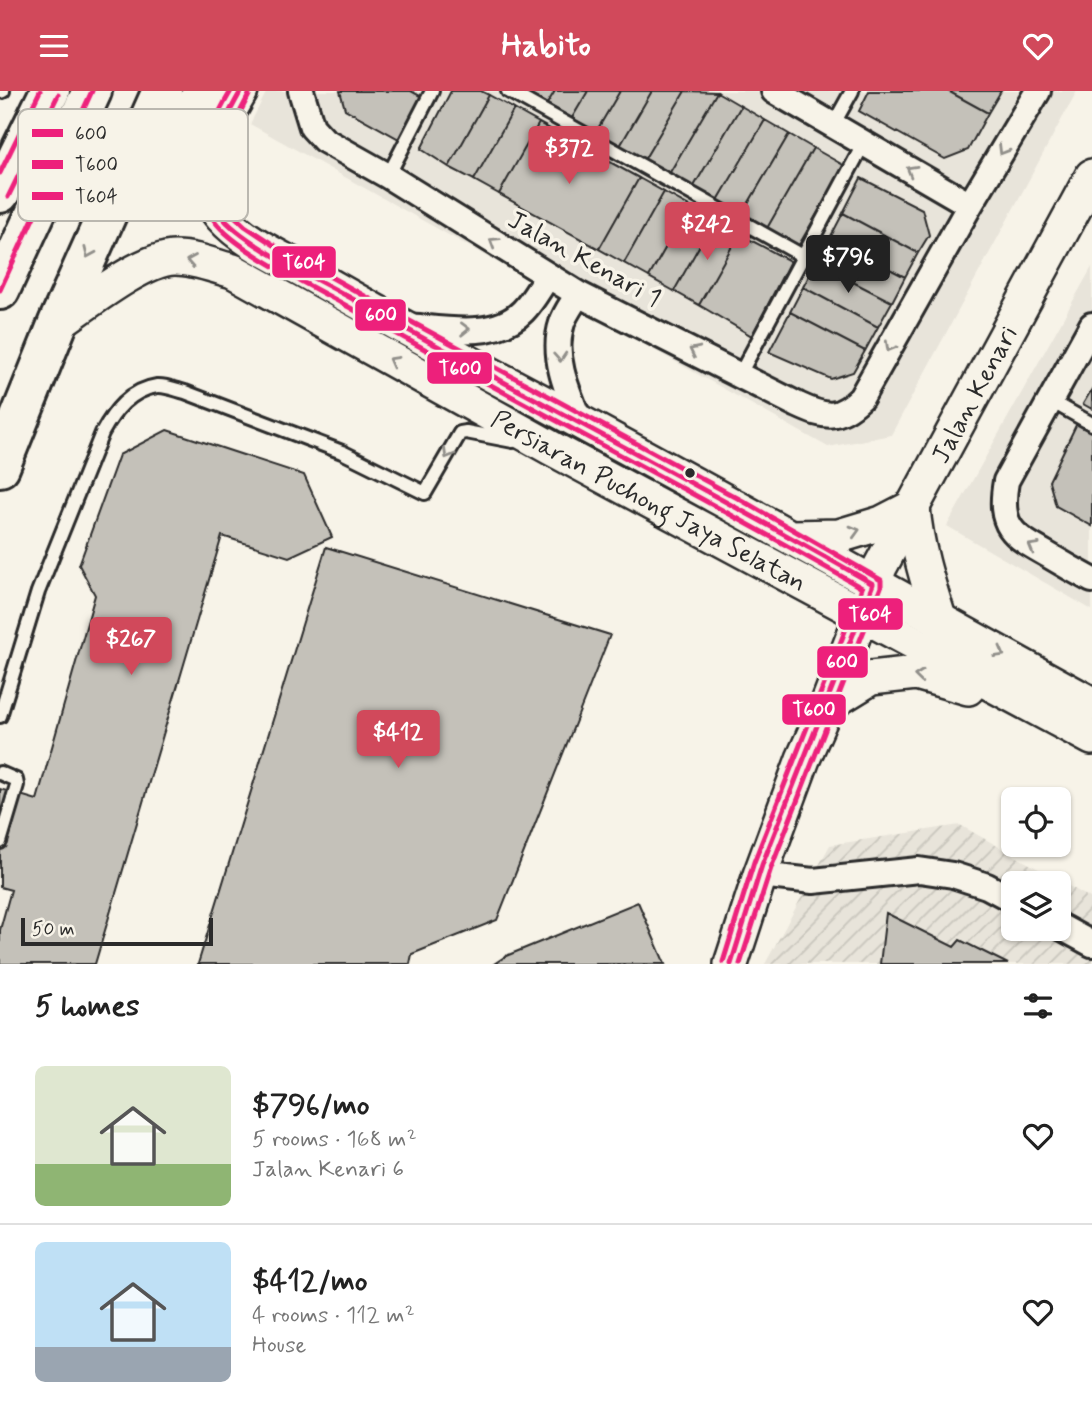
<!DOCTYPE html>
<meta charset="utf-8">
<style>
:root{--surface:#fff;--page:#f2f2f2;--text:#222;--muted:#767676;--line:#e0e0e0;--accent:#d1495b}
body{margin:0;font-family:Mynerve,sans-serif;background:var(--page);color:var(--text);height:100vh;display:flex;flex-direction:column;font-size:26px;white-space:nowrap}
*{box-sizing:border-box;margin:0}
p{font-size:23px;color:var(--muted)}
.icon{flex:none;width:38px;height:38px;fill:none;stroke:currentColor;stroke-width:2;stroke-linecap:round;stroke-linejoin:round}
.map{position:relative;height:873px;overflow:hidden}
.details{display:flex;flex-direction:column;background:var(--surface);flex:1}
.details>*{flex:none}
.fabs{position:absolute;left:1001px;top:696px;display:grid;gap:14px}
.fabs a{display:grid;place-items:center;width:70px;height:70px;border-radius:10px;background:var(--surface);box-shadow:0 2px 5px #0004;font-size:35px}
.scale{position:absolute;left:21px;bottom:18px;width:192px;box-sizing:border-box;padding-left:7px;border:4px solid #2b2b2b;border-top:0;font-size:19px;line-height:24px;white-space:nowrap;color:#2b2b2b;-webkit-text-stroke:5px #f7f3e8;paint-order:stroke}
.price{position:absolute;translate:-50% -60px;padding:0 16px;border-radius:7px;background:var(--accent);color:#fff;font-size:23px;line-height:46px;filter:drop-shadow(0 2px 4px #0008)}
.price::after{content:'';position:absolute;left:50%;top:42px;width:21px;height:16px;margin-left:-10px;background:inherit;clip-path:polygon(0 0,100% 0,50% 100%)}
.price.current{background:#222;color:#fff}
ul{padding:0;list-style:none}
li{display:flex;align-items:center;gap:21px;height:175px;padding:0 35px}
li+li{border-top:2px solid var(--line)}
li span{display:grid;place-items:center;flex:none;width:196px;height:140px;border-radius:10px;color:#555}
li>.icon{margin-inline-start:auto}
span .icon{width:84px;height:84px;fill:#fffc;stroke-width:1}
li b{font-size:30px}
h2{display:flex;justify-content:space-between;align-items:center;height:84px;padding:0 35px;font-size:30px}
header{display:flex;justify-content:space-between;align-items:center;height:91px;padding:0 35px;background:var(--accent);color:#fff;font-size:32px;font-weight:700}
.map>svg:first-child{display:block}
.built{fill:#e8e4da}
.industrial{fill:url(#industrial-furrows);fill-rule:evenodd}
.building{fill:#c4c1b9;stroke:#2b2b2b;stroke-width:2}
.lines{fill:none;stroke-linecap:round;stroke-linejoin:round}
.lane-casing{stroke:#2b2b2b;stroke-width:18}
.street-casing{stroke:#2b2b2b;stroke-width:30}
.secondary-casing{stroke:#2b2b2b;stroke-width:38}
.highway-casing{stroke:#2b2b2b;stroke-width:44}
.lane{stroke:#f7f3e8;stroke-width:12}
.street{stroke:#f7f3e8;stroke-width:24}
.secondary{stroke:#f7f3e8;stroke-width:33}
.highway{stroke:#f7f3e8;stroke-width:38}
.bus-1-casing{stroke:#f7f3e8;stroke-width:10}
.bus-2-casing{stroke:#f7f3e8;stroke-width:10}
.bus-3-casing{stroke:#f7f3e8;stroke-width:10}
.bus-1{stroke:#ed207b;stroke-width:5}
.bus-2{stroke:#ed207b;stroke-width:5}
.bus-3{stroke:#ed207b;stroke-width:5}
.oneway{stroke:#918f8a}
.bus-dot{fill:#2b2b2b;stroke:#f7f3e8;stroke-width:2.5}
.labels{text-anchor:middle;stroke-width:7;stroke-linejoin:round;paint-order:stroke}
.street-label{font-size:26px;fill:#2b2b2b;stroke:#f7f3e8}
.key{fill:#f7f3e8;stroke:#bab7af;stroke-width:2}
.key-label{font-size:19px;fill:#2b2b2b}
.line-badge{stroke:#f7f3e8;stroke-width:2.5}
.badge-label{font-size:19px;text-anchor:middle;font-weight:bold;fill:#fff}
</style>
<header><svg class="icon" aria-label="menu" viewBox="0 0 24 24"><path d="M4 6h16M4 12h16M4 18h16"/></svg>Habito<svg class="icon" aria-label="heart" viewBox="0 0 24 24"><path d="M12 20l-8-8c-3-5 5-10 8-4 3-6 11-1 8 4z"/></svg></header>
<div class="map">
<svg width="1092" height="873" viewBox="0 0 1092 873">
<defs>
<pattern id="industrial-furrows" width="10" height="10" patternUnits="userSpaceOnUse" patternTransform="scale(1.75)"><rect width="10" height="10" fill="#e8e4da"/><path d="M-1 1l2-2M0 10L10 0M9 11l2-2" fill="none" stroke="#c7c4bb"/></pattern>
</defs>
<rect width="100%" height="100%" fill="#f7f3e8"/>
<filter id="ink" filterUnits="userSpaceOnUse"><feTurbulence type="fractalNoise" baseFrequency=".0143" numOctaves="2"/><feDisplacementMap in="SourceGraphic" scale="14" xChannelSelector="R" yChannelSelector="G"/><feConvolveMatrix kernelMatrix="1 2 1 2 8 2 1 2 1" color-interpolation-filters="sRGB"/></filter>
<g filter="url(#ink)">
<path class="built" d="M267,0H1077L891,344L828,356L250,33Z
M1092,176V519L947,435Z"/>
<path class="industrial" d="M960,734L1092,808V873H765L830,754ZM1013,793H1059V838H1013Z"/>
<path class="building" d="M340,0H411L422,6L401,49L345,18Z
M451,0H481L489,4L449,76L421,58Z
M524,0H555L547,13Z
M555,0H588L572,27L547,13Z
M588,0H620L596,41L572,27Z
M620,0H652L620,55L596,41Z
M652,0H685L644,69L620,55Z
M685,0L717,1L669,83L644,69Z
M869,0H948L988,22L968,59L945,68L859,20Z
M948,0H1001L988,22Z
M717,1L741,15L693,97L669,83Z
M489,4L514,18L474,89L449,76Z
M741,15L765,29L717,111L693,97Z
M514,18L539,32L499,103L474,89Z
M765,29L789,43L741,125L717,111Z
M539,32L639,87L599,158L499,103Z
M789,43L813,57L766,139L741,125Z
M813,57L845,75L796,159L766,139Z
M639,87L664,101L624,172L599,158Z
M861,87L922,118L929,144L918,162L843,122Z
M664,101L689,115L649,186L624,172Z
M689,115L714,129L674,200L649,186Z
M843,122L918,162L905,186L830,147Z
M714,129L739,143L699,214L674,200Z
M739,143L790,170L752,245L699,214Z
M830,147L905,186L892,211L816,172Z
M816,172L892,211L878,236L803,196Z
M803,196L878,236L865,260L790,221Z
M790,221L865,260L853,281L831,288L769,261Z
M1092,298V318L1083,313Z
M1078,330L1092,338V435L1056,415L1049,390Z
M167,339L304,384L332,446L289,466L222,445L95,873H0V839L11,799L0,796V698L37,709L95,504L79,474L119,364Z
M326,456L610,544L497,829L412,863L410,873H198Z
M638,811L665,873H494L506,865Z
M886,822L954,856L960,849L1008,873H880Z"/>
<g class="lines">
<g class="lane-casing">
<path id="lane" d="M508,0L803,165
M0,1L3,0
M833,34L852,0
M388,85L432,0
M740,283L864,52
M1051,310L1092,333
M0,625L38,501L102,342C114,320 130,299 157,295C165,294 177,299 185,301L342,361L425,402L460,342L466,341L513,350
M0,682L16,689L17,694L0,751"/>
</g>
<g class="street-casing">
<path id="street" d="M301,0L312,36L324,49L388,85L578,203L798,314C826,327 838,329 861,307L970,114L1038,0
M774,0L970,114
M578,203C573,212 565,222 562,232C551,265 568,302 580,331
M1092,234L1006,390C998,436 1012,444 1048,464C1063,473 1077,481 1092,489
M408,235C444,238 495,249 523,220C533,210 540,196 548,185
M760,784L813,790L919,779L953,784L987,795L1013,809
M1059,835L1092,853"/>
</g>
<g class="secondary-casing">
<g id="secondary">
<path d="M241,0C221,34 190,90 222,126C244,151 280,166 308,182C377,222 447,260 518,298C711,400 900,508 1092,613"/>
<path id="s1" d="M58,232C85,214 143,167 175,167C195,167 214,175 233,180L551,357L1092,647"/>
<path d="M913,416C916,455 928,492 940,530"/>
<path d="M792,446L839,445L882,432L913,416"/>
<path d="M827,614L871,587L916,582L968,597"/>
<path id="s2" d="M731,873L760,784L803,668L827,614L880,476L1092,85"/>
</g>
</g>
<g class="highway-casing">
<path id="highway" d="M138,77L189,23L205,0
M0,102L50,0
M0,199L92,0
M0,376L58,232L162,0"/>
</g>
<use href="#lane" class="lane"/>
<use href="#street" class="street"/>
<use href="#secondary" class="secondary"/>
<use href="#highway" class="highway"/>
<g class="bus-1-casing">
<path id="bus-1" d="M241,0C221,35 194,84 220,123C240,152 325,192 358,211C528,307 703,395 873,493L762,774L731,873
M0,199L92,0"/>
</g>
<g class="bus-2-casing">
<path id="bus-2" d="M231,0C209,37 185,89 214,129C236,161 320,199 356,220C523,314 695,401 862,497L754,771L723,871
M8,106L58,4"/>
</g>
<g class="bus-3-casing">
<path id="bus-3" d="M249,4L226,48L219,77L221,105L227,118L245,135L277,156L406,228L743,410L881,489V496L771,777L740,873
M0,82L40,0"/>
</g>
<use href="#bus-1" class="bus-1"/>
<use href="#bus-2" class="bus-2"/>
<use href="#bus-3" class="bus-3"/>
</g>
<defs><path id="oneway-chevron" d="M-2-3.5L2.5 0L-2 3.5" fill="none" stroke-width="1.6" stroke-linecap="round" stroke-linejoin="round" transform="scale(1.75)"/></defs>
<g class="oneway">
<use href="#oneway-chevron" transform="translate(1003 59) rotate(121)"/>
<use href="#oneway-chevron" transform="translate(911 79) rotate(-150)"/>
<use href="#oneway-chevron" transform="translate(494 151) rotate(-148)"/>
<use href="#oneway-chevron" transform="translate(89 162) rotate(114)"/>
<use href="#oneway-chevron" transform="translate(191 170) rotate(-170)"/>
<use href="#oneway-chevron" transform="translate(465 238) rotate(-1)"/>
<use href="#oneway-chevron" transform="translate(890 256) rotate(119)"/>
<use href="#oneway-chevron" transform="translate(694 260) rotate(-154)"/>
<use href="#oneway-chevron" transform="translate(560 266) rotate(86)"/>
<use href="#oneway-chevron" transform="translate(393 270) rotate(-151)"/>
<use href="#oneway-chevron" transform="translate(448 363) rotate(120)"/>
<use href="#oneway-chevron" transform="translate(855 440) rotate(-16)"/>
<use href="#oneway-chevron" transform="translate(1033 456) rotate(-150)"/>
<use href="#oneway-chevron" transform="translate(1000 562) rotate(29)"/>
<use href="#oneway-chevron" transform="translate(919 585) rotate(-174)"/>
</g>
</g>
<circle class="bus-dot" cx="690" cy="382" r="6"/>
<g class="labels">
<g class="street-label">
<text transform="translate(585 167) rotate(29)" y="9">Jalan Kenari 1</text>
<text dy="9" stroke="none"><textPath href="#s2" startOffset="621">Jalan Kenari</textPath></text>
<text dy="9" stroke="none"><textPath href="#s1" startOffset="670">Persiaran Puchong Jaya Selatan</textPath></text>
</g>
</g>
<rect x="18" y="18" width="230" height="112" rx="10" class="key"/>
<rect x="32" y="38" width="31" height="8" fill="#ed207b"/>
<rect x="32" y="69" width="31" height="9" fill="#ed207b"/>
<rect x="32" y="101" width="31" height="8" fill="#ed207b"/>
<g class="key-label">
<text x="75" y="49">600</text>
<text x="75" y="80">T600</text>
<text x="75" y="112">T604</text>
</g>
<g class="line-badge">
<rect x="271" y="154" width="66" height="34" rx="7" fill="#ed207b"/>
<rect x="354" y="207" width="53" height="34" rx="7" fill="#ed207b"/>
<rect x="426" y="260" width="67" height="34" rx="7" fill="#ed207b"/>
<rect x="837" y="506" width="67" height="34" rx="7" fill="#ed207b"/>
<rect x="816" y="554" width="53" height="34" rx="7" fill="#ed207b"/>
<rect x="781" y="602" width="66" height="33" rx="7" fill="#ed207b"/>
</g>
<g class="badge-label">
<text x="304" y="178">T604</text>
<text x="381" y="230">600</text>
<text x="460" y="284">T600</text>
<text x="870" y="530">T604</text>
<text x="842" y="577">600</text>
<text x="814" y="625">T600</text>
</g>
</svg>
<div class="fabs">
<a><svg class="icon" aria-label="locate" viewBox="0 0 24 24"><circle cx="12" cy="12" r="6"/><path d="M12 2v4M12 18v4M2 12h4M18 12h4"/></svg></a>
<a><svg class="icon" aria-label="layers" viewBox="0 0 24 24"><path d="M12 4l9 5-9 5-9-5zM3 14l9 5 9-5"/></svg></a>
</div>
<div class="scale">50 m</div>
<b class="price" style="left:569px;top:95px">$372</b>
<b class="price" style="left:707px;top:171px">$242</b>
<b class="price current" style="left:848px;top:204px">$796</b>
<b class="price" style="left:131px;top:586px">$267</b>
<b class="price" style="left:398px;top:679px">$412</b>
</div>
<section class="details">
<h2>5 homes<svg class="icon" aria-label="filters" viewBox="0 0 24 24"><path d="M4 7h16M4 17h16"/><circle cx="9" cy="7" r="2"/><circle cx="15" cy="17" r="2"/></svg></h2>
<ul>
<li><span style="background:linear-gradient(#dfe7d0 70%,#8fb573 0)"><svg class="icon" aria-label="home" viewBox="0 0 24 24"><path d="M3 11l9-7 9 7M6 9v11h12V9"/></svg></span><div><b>$796/mo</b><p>5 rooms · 168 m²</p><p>Jalan Kenari 6</p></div><svg class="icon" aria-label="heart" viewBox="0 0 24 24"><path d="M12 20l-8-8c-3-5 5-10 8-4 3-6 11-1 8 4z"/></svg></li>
<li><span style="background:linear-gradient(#bfe0f5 75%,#9aa5b1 0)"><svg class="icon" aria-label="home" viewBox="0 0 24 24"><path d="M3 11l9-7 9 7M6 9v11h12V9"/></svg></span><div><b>$412/mo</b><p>4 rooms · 112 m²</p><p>House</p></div><svg class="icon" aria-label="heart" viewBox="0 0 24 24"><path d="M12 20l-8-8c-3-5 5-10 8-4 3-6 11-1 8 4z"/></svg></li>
</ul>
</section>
